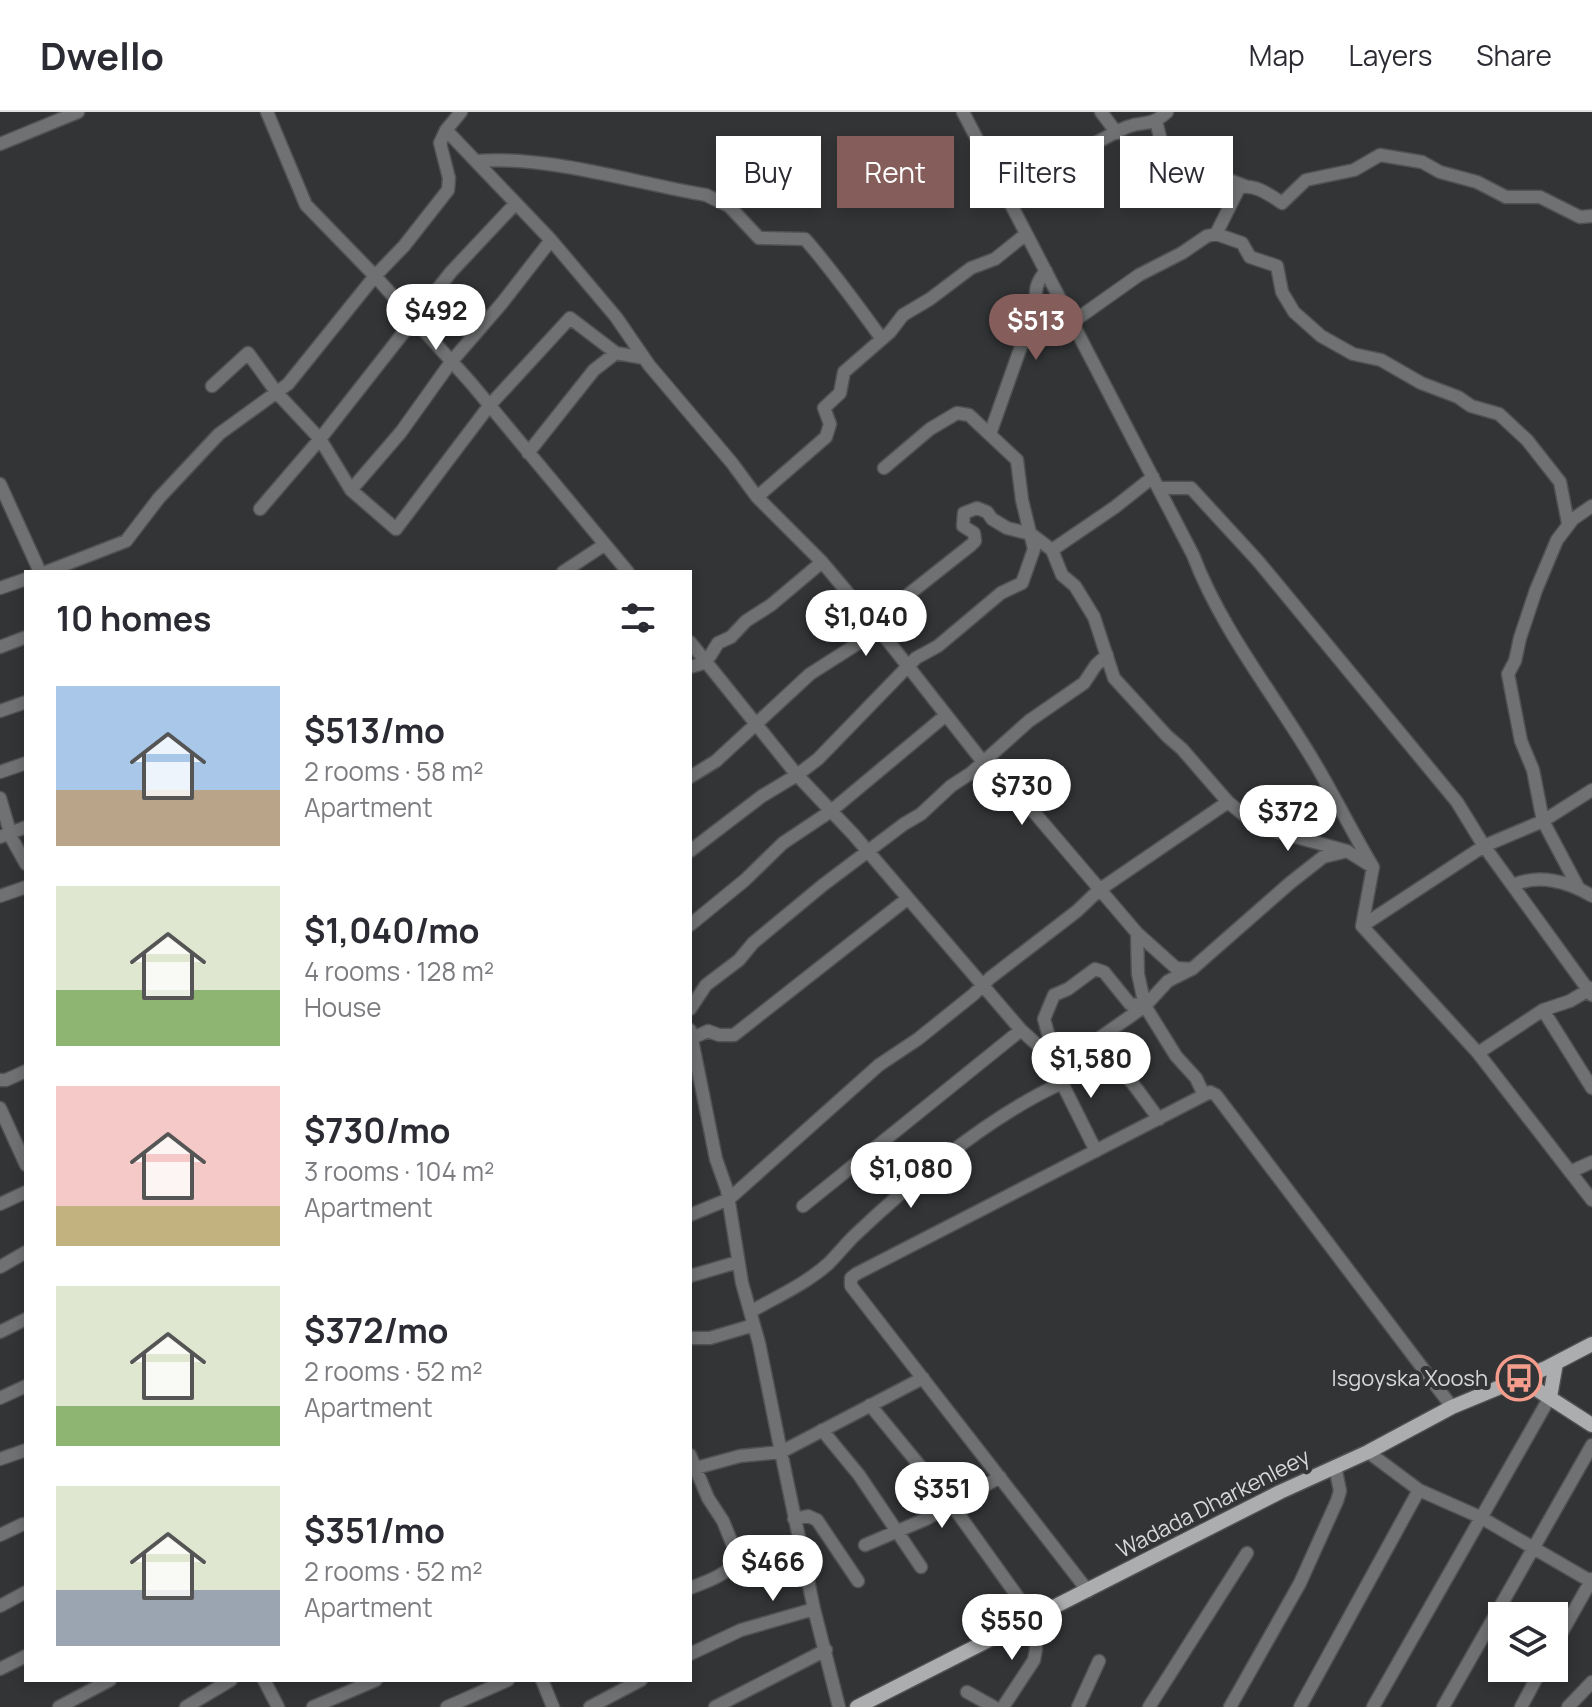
<!DOCTYPE html>
<meta charset="utf-8">
<style>
:root{--surface:#fff;--page:#f7f7f7;--text:#2b2b33;--muted:#7c7c81;--line:#e1e1e2;--accent:#855e5b}
body{margin:0;font-family:Manrope,sans-serif;background:var(--page);color:var(--text);height:100vh;display:flex;flex-direction:column;font-size:30px;white-space:nowrap}
*{box-sizing:border-box;margin:0}
p{font-size:26px;color:var(--muted)}
.icon{flex:none;width:44px;height:44px;fill:none;stroke:currentColor;stroke-width:2;stroke-linecap:round;stroke-linejoin:round}
.map{position:relative;flex:1;overflow:hidden}
.panel{position:absolute;left:24px;top:458px;width:668px;height:1112px;display:flex;flex-direction:column;background:var(--surface);border-radius:0px;box-shadow:0 4px 12px #0003}
.panel>*{flex:none}
.banner{position:absolute;left:716px;top:24px;width:756px;height:72px;display:flex;gap:16px}
.buttons{position:absolute;left:1488px;top:1490px;display:grid;gap:16px}
.buttons a{display:grid;place-items:center;width:80px;height:80px;border-radius:0px;background:var(--surface);box-shadow:0 4px 12px #0003;font-size:40px}
.price{position:absolute;translate:-50% -68px;padding:0 18px;border-radius:28px;background:#fff;color:#222;font-size:26px;line-height:52px;filter:drop-shadow(0 2px 4px #0008)}
.price::after{content:'';position:absolute;left:50%;top:48px;width:24px;height:18px;margin-left:-12px;background:inherit;clip-path:polygon(0 0,100% 0,50% 100%)}
.price.active{background:var(--accent);color:#fff}
ul{padding:0;list-style:none}
li{display:flex;align-items:center;gap:24px;height:200px;padding:0 32px}
li span{display:grid;place-items:center;flex:none;width:224px;height:160px;border-radius:0px;color:#555}
li>.icon{margin-inline-start:auto}
span .icon{width:96px;height:96px;fill:#fffc;stroke-width:1}
li b{font-size:34px}
h2{display:flex;justify-content:space-between;align-items:center;height:96px;padding:0 32px;font-size:34px}
.tag{padding:0 28px;border-radius:0px;background:var(--surface);box-shadow:0 4px 12px #0003;font-size:28px;line-height:72px}
.tag.active{background:var(--accent);color:#fff}
header{display:flex;align-items:center;gap:48px;box-sizing:border-box;height:112px;padding:0 40px;background:var(--surface);border-bottom:2px solid var(--line)}
header strong{font-size:38px}
nav{display:flex;gap:44px;margin-inline-start:auto;font-size:28px}
.map>svg:first-child{display:block}
.lines{fill:none;stroke-linecap:round;stroke-linejoin:round}
.minor-casing{stroke:#505153;stroke-width:15}
.major-casing{stroke:#505153;stroke-width:17}
.minor{stroke:#707172;stroke-width:12}
.major{stroke:#abadaf;stroke-width:14}
.labels{text-anchor:middle;stroke-width:8;stroke-linejoin:round;paint-order:stroke}
.poi-label{font-size:22px;fill:#d6d7d8;stroke:#323436;text-anchor:end}
.street-label{font-size:22px;fill:#d6d7d8;stroke:#323436}
</style>
<header>
<strong>Dwello</strong>
<nav><a>Map</a><a>Layers</a><a>Share</a></nav>
</header>
<div class="map">
<svg width="1592" height="1595" viewBox="0 0 1592 1595">
<rect width="100%" height="100%" fill="#323436"/>
<g class="lines">
<g class="minor-casing">
<path id="minor" d="M461,0L446,18L440,31L449,66L448,78L404,134L375,164L471,271L628,460
M963,0L1193,443C1221,517 1273,581 1313,648C1334,683 1352,720 1373,755L1362,814L1478,941L1592,1088
M1101,0L1117,21
M1156,9L1163,37L1177,48L1245,74
M446,18L551,128L616,205L649,253L732,351L757,385
M0,32L78,0
M477,49C547,43 635,71 706,83L729,94L759,126L805,127C833,159 857,193 882,227
M1004,75C1053,63 1083,34 1127,15C1145,8 1149,16 1167,0
M1216,122L1242,131L1250,145L1277,154L1282,180L1294,200L1321,224L1353,242L1381,248L1421,271L1458,285L1471,294L1499,302L1527,328L1560,370L1568,411
M1074,209L1139,163L1182,141L1207,124L1216,122L1239,76C1254,71 1270,83 1282,91L1306,68L1354,58L1380,43L1422,50L1440,60L1477,70L1506,85H1540L1580,105L1592,104
M212,274L248,241L277,281L320,327L351,378L396,417L489,294L570,206L616,241
M990,322L1036,192C1035,178 1036,170 1046,159
M528,341L594,258L616,241L644,246
M0,372L40,460
M1158,376H1191L1258,449L1457,690L1484,734L1592,883
M351,378L401,320L451,250L502,191L551,128
M260,397L320,327L451,160L516,91
M1052,438L1115,395L1153,365
M822,450L885,525L983,650L1027,692L1137,821L1138,862L1145,894L1176,944L1196,966L1204,983
M46,460L126,429L159,386L219,322L288,272L375,164L306,93L267,0
M563,460L604,433
M0,476L26,467
M690,530L797,663L853,722L1021,918L1056,950L1091,932C1120,949 1139,981 1159,1007
M0,535L26,525
M704,546L710,544L718,531L731,525L746,509L771,493L822,450L757,385L826,325L830,312L824,296L840,281L844,260L890,220L903,203L930,187L971,156L995,147L1026,122
M690,555L707,550
M0,599L26,590
M0,660L26,651
M690,665L716,649L810,562L879,518L909,482L971,433L975,429L974,421L963,414L964,401L977,396L987,400L992,407L1007,416L1031,422L1052,438L1062,463L1075,474L1094,505L1114,566L1167,624L1182,637L1228,690L1249,707L1267,717L1347,739L1371,754
M0,686L12,727L26,752
M0,725L26,715
M690,739L762,684L797,663L818,647L916,546L938,534L1001,481L1022,471L1034,437L1022,388L1017,348L969,303L957,301L930,317L884,356
M1513,773C1539,762 1568,769 1592,784
M1578,775L1543,709L1533,658L1521,629L1508,562L1515,549L1520,526L1536,478L1557,428L1573,407L1592,394
M0,784L26,775
M690,813L745,768L783,731L831,699L946,603
M1362,814L1484,734L1543,709L1592,678
M1137,821L1176,856L1192,857
M690,897L706,873L739,848L753,831L823,773L904,712L921,702L951,674L971,661L1029,609L1084,571L1096,553L1107,543
M1543,898L1592,976
M690,918L716,1047L727,1078L742,1171L759,1231L781,1340L923,1266
M690,927L708,919L719,923H734L907,787
M1091,932L1145,894L1168,869L1192,857L1290,771L1323,745L1344,740
M1478,941L1543,898L1570,889L1592,876
M0,968H6L26,959
M0,996L26,1053
M1096,1039L1062,971L1044,907L1054,883L1068,877L1095,857L1104,860L1130,892L1145,894
M1570,1060L1592,1050
M0,1092L26,1080
M803,1094L1021,918
M690,1103L729,1087L879,953L918,927L974,882L990,866L1077,799L1099,778L1228,690
M0,1155L26,1140
M690,1164L738,1150
M750,1200C776,1185 806,1172 829,1151C837,1143 845,1133 854,1124C913,1068 987,1005 1062,971
M0,1220L26,1207
M690,1226H710L754,1213
M0,1286L26,1274
M870,1293L952,1393L1033,1506L1036,1537L1034,1548L1003,1595
M822,1318L859,1363L921,1455
M1368,1340L1419,1378L1480,1405L1592,1470
M690,1343L708,1386L723,1409L738,1446C730,1462 706,1470 690,1476
M0,1347L26,1338
M696,1356L740,1344L781,1340L814,1497L839,1595
M794,1407L808,1404L817,1408L858,1469
M0,1423L23,1412
M865,1433L926,1407L1000,1365
M1088,1479L851,1174V1166L856,1162L1210,980L1216,983L1452,1295
M0,1494L26,1480
M1554,1534L1592,1467
M690,1542L741,1518L814,1497
M0,1557L26,1544
M264,1568L278,1595
M542,1568L553,1595
M967,1580L994,1595
M59,1595L110,1568
M186,1595L231,1568
M313,1595L376,1568
M447,1595L508,1568
M590,1595L641,1568
M715,1595L826,1538
M1078,1595L1099,1549
M1149,1595L1247,1441
M1230,1595L1300,1471L1337,1389L1340,1379L1335,1354
M1300,1595L1419,1378
M1373,1595L1550,1285
M1443,1595L1592,1333
M1521,1595L1542,1556
M1568,1595L1592,1570"/>
</g>
<g class="major-casing">
<path id="major" d="M1519,1266L1592,1313
M1550,1285L1556,1251
M857,1595L1280,1380L1368,1340L1452,1295L1546,1256L1592,1232"/>
</g>
<use href="#minor" class="minor"/>
<use href="#major" class="major"/>
</g>
<defs>
<g id="bus-ring" transform="scale(2.3)"><circle r="9.5" fill="#323436" stroke="#f49d8c" stroke-width="1.5"/><path d="M-5-6H5V4H4V6H2V4H-2V6H-4V4H-5ZM-3.5-4V0h7V-4ZM-3.5 1.2v1.5H-2V1.2ZM2 1.2v1.5H3.5V1.2Z" fill="#f49d8c"/></g>
</defs>
<g fill-rule="evenodd">
<use href="#bus-ring" x="1519" y="1266"/>
</g>
<g class="labels">
<g class="poi-label">
<text x="1488" y="1274">Isgoyska Xoosh</text>
</g>
<g class="street-label">
<text transform="translate(1213 1391) rotate(-27)" y="8">Wadada Dharkenleey</text>
</g>
</g>
</svg>
<div class="buttons">
<a><svg class="icon" aria-label="layers" viewBox="0 0 24 24"><path d="M12 4l9 5-9 5-9-5zM3 14l9 5 9-5"/></svg></a>
</div>
<b class="price" style="left:436px;top:240px">$492</b>
<b class="price active" style="left:1036px;top:250px">$513</b>
<b class="price" style="left:866px;top:546px">$1,040</b>
<b class="price" style="left:1022px;top:715px">$730</b>
<b class="price" style="left:1288px;top:741px">$372</b>
<b class="price" style="left:1091px;top:988px">$1,580</b>
<b class="price" style="left:911px;top:1098px">$1,080</b>
<b class="price" style="left:942px;top:1418px">$351</b>
<b class="price" style="left:773px;top:1491px">$466</b>
<b class="price" style="left:1012px;top:1550px">$550</b>
<div class="banner">
<a class="tag">Buy</a>
<a class="tag active">Rent</a>
<a class="tag">Filters</a>
<a class="tag">New</a>
</div>
<section class="panel">
<h2>10 homes<svg class="icon" aria-label="filters" viewBox="0 0 24 24"><path d="M4 7h16M4 17h16"/><circle cx="9" cy="7" r="2"/><circle cx="15" cy="17" r="2"/></svg></h2>
<ul>
<li><span style="background:linear-gradient(#a9c7e8 65%,#b9a48a 0)"><svg class="icon" aria-label="home" viewBox="0 0 24 24"><path d="M3 11l9-7 9 7M6 9v11h12V9"/></svg></span><div><b>$513/mo</b><p>2 rooms · 58 m²</p><p>Apartment</p></div></li>
<li><span style="background:linear-gradient(#dfe7d0 65%,#8fb573 0)"><svg class="icon" aria-label="home" viewBox="0 0 24 24"><path d="M3 11l9-7 9 7M6 9v11h12V9"/></svg></span><div><b>$1,040/mo</b><p>4 rooms · 128 m²</p><p>House</p></div></li>
<li><span style="background:linear-gradient(#f6c9c9 75%,#c2b280 0)"><svg class="icon" aria-label="home" viewBox="0 0 24 24"><path d="M3 11l9-7 9 7M6 9v11h12V9"/></svg></span><div><b>$730/mo</b><p>3 rooms · 104 m²</p><p>Apartment</p></div></li>
<li><span style="background:linear-gradient(#dfe7d0 75%,#8fb573 0)"><svg class="icon" aria-label="home" viewBox="0 0 24 24"><path d="M3 11l9-7 9 7M6 9v11h12V9"/></svg></span><div><b>$372/mo</b><p>2 rooms · 52 m²</p><p>Apartment</p></div></li>
<li><span style="background:linear-gradient(#dfe7d0 65%,#9aa5b1 0)"><svg class="icon" aria-label="home" viewBox="0 0 24 24"><path d="M3 11l9-7 9 7M6 9v11h12V9"/></svg></span><div><b>$351/mo</b><p>2 rooms · 52 m²</p><p>Apartment</p></div></li>
</ul>
</section>
</div>
